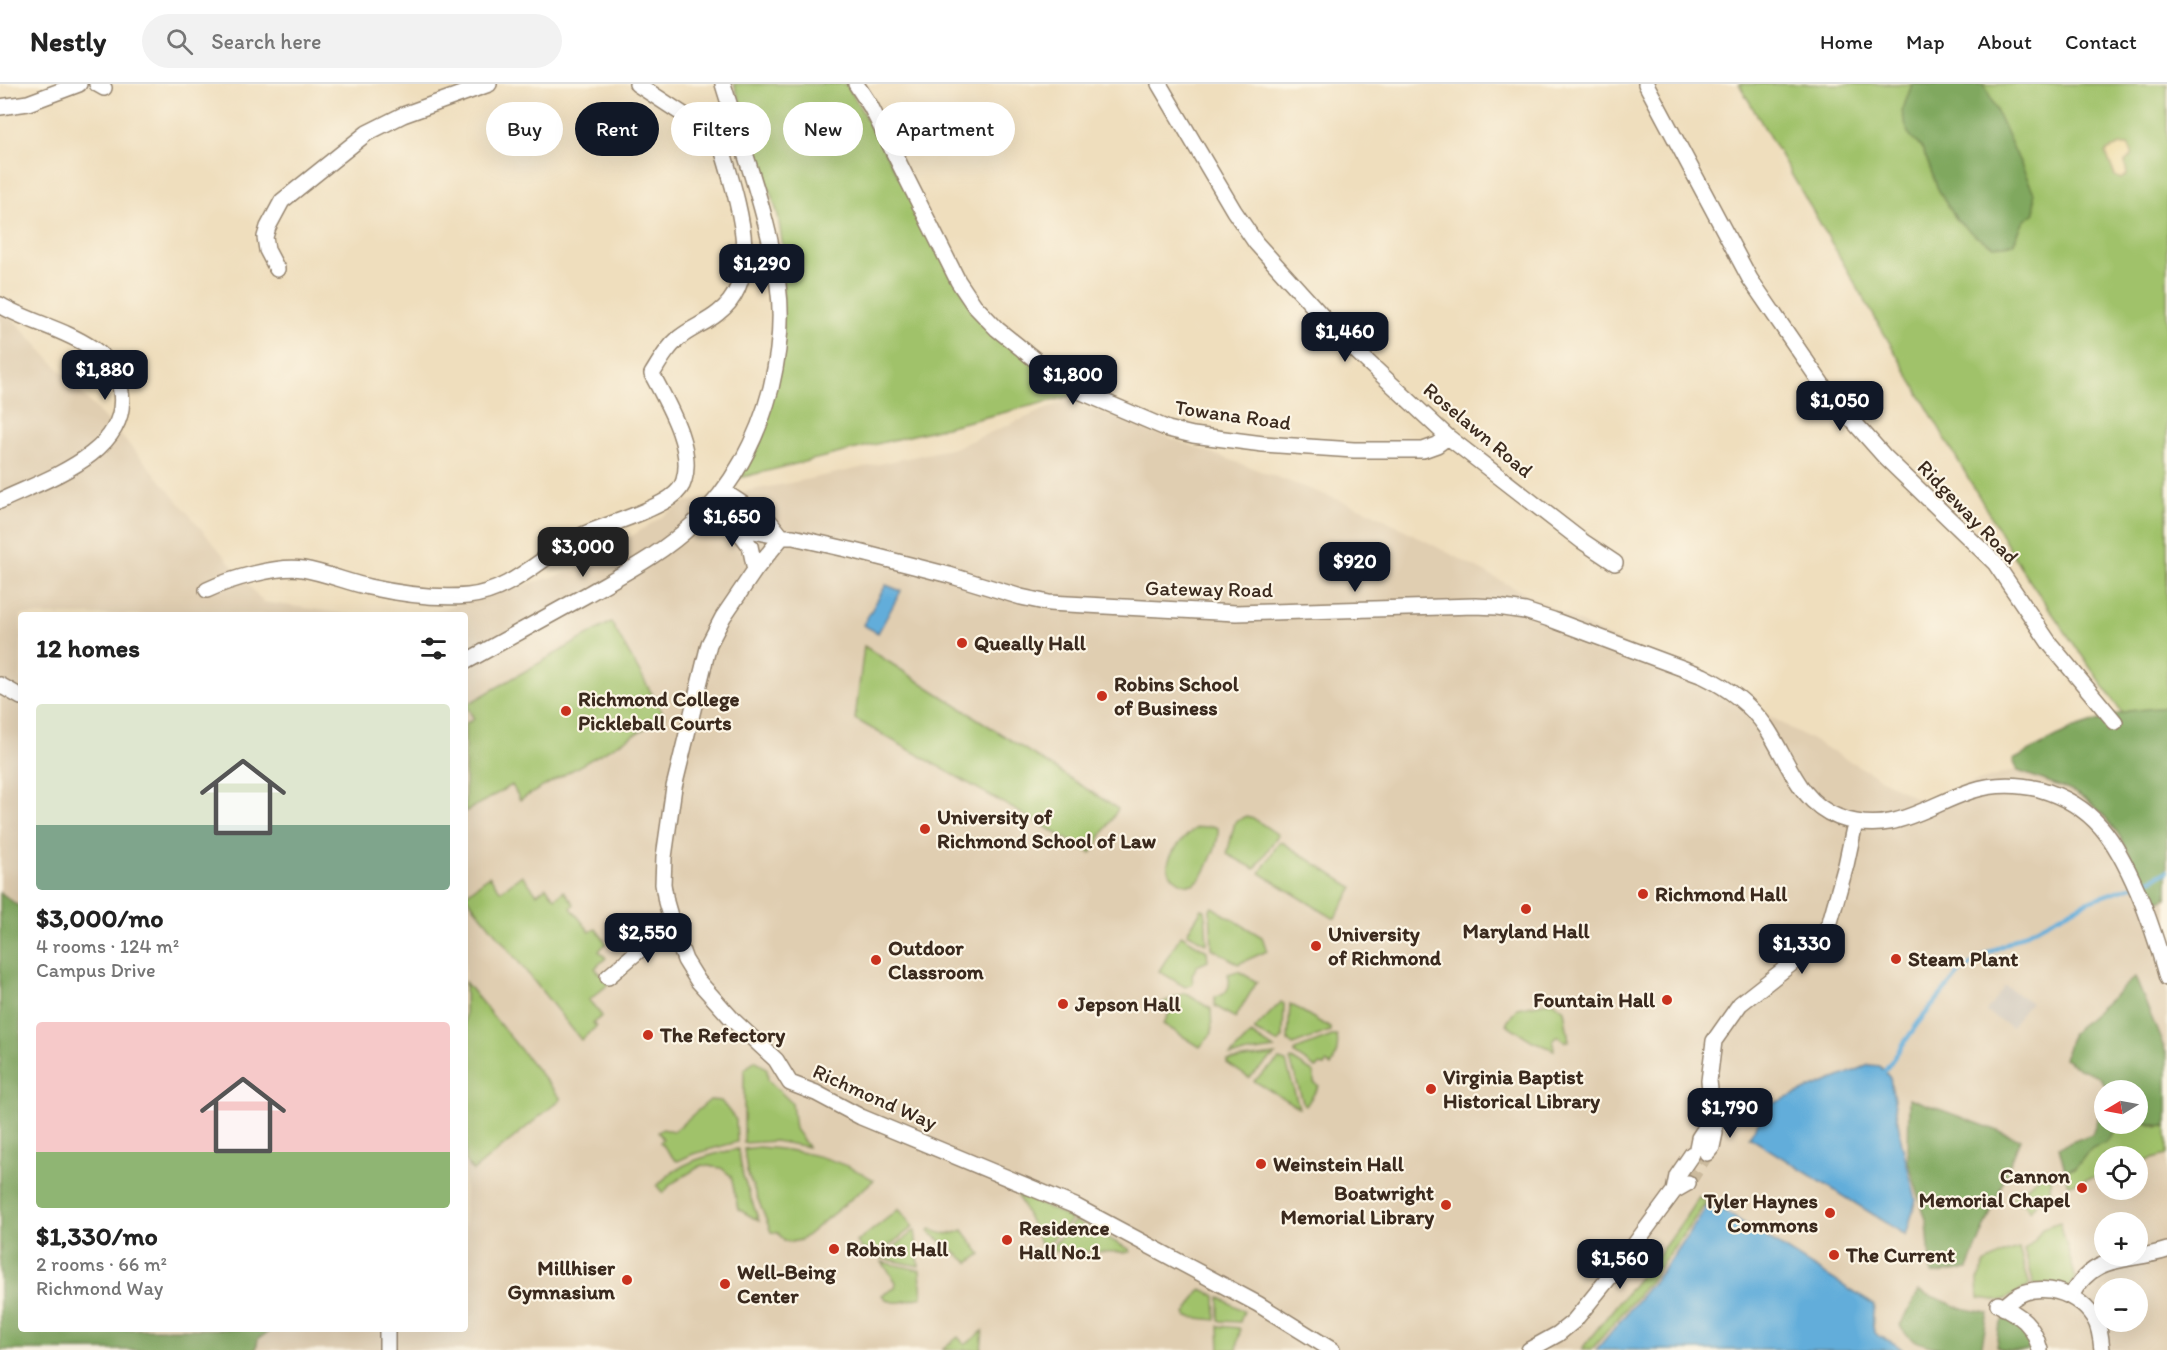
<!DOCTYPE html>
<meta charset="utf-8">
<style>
:root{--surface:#fff;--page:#f2f2f2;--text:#222;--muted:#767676;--line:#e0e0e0;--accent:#111827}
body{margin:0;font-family:Itim,sans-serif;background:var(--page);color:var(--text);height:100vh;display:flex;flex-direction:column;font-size:22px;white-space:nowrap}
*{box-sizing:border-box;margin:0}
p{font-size:20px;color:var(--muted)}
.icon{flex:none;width:33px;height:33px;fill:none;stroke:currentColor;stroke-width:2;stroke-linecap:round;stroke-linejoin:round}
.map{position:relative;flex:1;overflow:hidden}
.details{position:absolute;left:18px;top:528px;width:450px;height:720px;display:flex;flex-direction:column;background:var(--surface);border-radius:6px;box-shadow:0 6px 24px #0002}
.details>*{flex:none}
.top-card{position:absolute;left:486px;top:18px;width:570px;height:54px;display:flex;gap:12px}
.needle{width:39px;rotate:260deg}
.fabs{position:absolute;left:2094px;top:996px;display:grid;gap:12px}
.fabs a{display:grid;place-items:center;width:54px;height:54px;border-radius:50%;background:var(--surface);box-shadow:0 6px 24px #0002;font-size:30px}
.price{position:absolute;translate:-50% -51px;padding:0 14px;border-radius:12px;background:var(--accent);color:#fff;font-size:20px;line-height:39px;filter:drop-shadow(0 2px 3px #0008)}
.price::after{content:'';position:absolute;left:50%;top:36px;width:18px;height:14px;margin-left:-9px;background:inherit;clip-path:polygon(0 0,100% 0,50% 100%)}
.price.current{background:#222;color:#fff}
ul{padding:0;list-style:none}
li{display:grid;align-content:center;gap:12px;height:318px;padding:0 18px}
li span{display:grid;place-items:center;height:186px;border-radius:6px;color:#555}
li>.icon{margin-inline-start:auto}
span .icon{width:108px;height:108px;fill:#fffc;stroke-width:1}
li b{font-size:26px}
h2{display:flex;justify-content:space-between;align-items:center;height:72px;padding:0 18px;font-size:26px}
.pill{padding:0 21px;border-radius:27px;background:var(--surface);box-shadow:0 6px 24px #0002;font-size:21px;line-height:54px}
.pill.current{background:var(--accent);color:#fff}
header{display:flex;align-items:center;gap:36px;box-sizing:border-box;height:84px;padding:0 30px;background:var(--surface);border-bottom:2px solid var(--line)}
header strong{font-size:28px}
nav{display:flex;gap:33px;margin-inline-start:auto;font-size:21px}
.search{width:420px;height:54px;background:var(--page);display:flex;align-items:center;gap:15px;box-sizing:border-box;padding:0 21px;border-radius:33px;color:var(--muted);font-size:22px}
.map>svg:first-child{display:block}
.built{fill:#e0ceb1;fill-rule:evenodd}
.industrial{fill:#cbc3b8}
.green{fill:#a0c26b;stroke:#6e7644;stroke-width:1.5}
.forest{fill:#80a85f;stroke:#5e693e;stroke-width:1.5}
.sand{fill:#eeda9e;stroke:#94825e;stroke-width:1.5}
.water{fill:#62adda;stroke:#4e6c7c;stroke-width:1.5}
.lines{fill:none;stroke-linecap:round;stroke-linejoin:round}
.stream{stroke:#62adda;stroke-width:4.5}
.street-tunnel{stroke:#cbba9d;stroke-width:15;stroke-dasharray:15 8;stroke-linecap:butt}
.street-casing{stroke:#95846e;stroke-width:18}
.street{stroke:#fff;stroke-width:15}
.poi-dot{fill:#c8321e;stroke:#fcf5e5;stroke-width:2}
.labels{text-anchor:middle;stroke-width:4.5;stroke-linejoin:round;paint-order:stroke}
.street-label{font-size:21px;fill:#3b2a1e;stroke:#fcf5e5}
.poi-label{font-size:21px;font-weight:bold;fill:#3b2a1e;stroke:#fcf5e5;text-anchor:start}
</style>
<header>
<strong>Nestly</strong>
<div class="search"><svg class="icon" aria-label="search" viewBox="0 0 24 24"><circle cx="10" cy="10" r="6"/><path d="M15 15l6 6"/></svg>Search here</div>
<nav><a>Home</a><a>Map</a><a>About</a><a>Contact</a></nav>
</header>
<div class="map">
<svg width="2167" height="1266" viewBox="0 0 2167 1266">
<rect width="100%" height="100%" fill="#fcf5e5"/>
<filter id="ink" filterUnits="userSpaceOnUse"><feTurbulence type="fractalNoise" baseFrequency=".0167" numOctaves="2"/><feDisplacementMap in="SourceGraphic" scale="12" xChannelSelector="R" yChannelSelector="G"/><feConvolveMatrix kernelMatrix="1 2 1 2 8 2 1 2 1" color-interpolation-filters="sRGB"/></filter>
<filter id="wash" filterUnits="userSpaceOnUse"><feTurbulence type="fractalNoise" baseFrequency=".008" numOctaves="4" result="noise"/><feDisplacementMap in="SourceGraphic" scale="24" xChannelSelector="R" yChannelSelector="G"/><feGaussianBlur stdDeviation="1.35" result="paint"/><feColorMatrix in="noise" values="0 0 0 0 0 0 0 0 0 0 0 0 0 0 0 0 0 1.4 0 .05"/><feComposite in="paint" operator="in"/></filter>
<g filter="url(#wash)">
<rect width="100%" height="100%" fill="#efdebd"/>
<path class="built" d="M0,221L145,378L263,518L354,531H21V1245H465V531H420L580,485L685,418L790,399L954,364L1067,316L1369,427L1581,539L1762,628L1921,717L1955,704L2167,641V1266H0ZM2104,1006H2138V1040H2104ZM2104,1072H2138V1106H2104ZM2104,1138H2138V1172H2104ZM2104,1204H2138V1238H2104Z"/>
<path class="industrial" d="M2005,902L2030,918L2011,943L1986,928Z"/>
<path class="green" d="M734,0H847L975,230L1075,311L735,395L782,273L783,165L778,131Z
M1739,0H2167V632L2122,629L2020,483Z
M611,538L665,633L520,716L512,701L465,728V640L474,635L466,621Z
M864,562L1118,725L1091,769L855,635Z
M1247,732L1253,734L1278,751L1255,785L1227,770L1235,738Z
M1212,742L1218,744C1219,756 1215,766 1210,776C1207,784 1203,794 1195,799C1184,804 1167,792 1168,781C1169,768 1186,751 1196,744Z
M1279,758H1282L1353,804L1335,834H1333L1260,789Z
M522,791L537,810L546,803L555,814L564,807L574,820L571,824L590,848L596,844L606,859L599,867L606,874L595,884L609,900L589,916L602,932L593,939L596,943L581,956L465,811L489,792L501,807Z
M1212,823L1262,853L1267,867L1238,880L1212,864L1210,825Z
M1202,825L1205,826L1207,860L1187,849Z
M1181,851L1207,867L1208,877L1197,882L1192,891L1193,900L1185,903L1159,887Z
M1238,887L1257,898L1235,934L1215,922V913C1227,911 1232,902 1228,890Z
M465,898L561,1015L473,1087L465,1077Z
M1185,909L1211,925L1212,949L1200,963L1163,940L1172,925L1162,919Z
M1553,917L1564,926L1569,957L1564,958L1559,952H1556L1553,956L1554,966L1531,956L1506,940L1517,924Z
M1281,918L1284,920L1283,954L1277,959L1254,946Z
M1290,920L1330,944V947L1293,961L1288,957Z
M1251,950L1274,965L1230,972Z
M1332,952H1337C1339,963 1337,972 1331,982L1326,979L1324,982L1321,981L1316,984L1295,970V966Z
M1275,971L1249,994L1227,979V977Z
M1292,975L1314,989V999L1319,1002L1306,1022L1304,1021L1290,976Z
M755,976L767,985L768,996L792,1019L795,1045L808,1063L775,1057L744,1059V986Z
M1279,976L1286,978L1299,1024L1254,997Z
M710,1016L721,1017L736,1036L737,1058L693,1070L678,1077L675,1076L660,1058L663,1055L658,1048L662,1045L674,1047Z
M2140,1037L2157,1043L2167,1042V1071L2138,1079V1072H2104V1090L2071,1100L2067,1099L2065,1086L2074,1084L2089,1066L2109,1054L2116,1043L2128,1040H2138Z
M759,1063C801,1066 838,1074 874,1096L801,1156L791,1158L784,1157L778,1149L771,1148L747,1088L744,1065Z
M738,1065L743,1092L759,1137L738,1125L731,1092L721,1084L702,1081L671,1100L663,1109L657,1102C679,1078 707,1071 738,1065Z
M2042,1089L2052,1090L2050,1104L2053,1113L2037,1118L2030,1127L2023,1119L2011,1118L2019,1103H2027Z
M1017,1110L1072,1135L1043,1165Z
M1699,1112L1706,1119L1649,1198L1591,1266H1581C1619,1214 1666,1168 1699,1112Z
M899,1125L913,1143L877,1171L872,1166H863L857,1158Z
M1075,1137L1129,1165L1130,1168L1048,1167Z
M2060,1138L2076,1195L2068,1204L2034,1201L2024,1166L2035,1156L2042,1144Z
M931,1145C940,1151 953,1151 963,1146L981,1170L969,1179L928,1147Z
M915,1146L919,1182L881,1174Z
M2019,1165L2030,1202L2002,1217L1979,1214L1978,1196L1984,1180C1999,1173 2001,1169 2019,1165Z
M882,1178L920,1186L922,1213C908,1216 892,1224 882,1211L895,1204L896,1198Z
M1201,1205L1215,1211L1216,1236L1187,1233L1185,1230Z
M1219,1213L1244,1227L1240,1238L1219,1237Z
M1219,1242L1239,1244L1240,1246L1237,1266H1220Z
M983,1247L981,1266H942L958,1253L965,1261Z"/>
<path class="forest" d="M1912,0H1984L2034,109L2035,129L2024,137L2013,160L1993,162L1975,152L1956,135L1938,105L1923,66L1908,49L1902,28Z
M2167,623V814L2151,821C2135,779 2117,731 2075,709C2057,700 2037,694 2018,687L2013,676L2072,645L2128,627Z
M0,808L21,824V1245H273L258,1255L256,1266H0Z
M2135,893L2167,971V1042C2156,1043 2148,1037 2138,1038V1006H2108L2099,992L2079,984L2064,975L2072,949Z
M1909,1014L2020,1055L1968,1185L1931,1190L1927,1139L1908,1077Z
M2104,1017V1040H2128C2110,1044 2116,1048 2107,1057C2102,1062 2094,1061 2090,1066C2079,1076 2082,1083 2065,1086L2059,1063L2092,1050Z
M1919,1207L1961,1224L1988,1229L1981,1266C1952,1266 1913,1266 1900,1242Z
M2006,1229L2018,1234L2037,1266H2003L1996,1262L1998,1246Z"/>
<path class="sand" d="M2121,61H2128L2132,68L2131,72L2125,78L2127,91L2121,95L2115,92L2106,69L2108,66Z"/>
<path class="water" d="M886,501L901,507L878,549L863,541Z
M1869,981L1880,982L1890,994L1902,1060L1916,1116L1906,1151L1749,1053L1769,1021Z
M1710,1118L1874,1221C1868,1263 1882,1246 1903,1266H1596L1671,1176Z"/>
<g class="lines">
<path class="stream" d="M1881,992L1918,939L1959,889L1990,868L2086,818L2152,795L2167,787"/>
</g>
</g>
<g filter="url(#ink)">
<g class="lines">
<path class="street-tunnel" d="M1688,1099L1707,1069"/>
<g class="street-casing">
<path id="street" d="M97,0L104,4
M856,0L871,23L958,197L974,221L997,245L1053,290L1077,306L1168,345L1193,351L1263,360L1354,366H1423L1437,361L1448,353
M1159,0L1234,127L1256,159L1340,252L1448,353L1582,457L1615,479
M1646,0L1750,195L1828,309L1885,373L1995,479L2050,560L2115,638
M0,23L28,19L79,0
M277,185L267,166L265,153L268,143L282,117L367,49L403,31L489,0
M0,221C29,238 64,245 92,264C107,274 119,289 121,308C130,370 43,396 0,417
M723,407L770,438L782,453
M711,421L727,433L754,447L782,453H793L855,467L949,491L1021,513L1049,519L1236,529L1475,522L1497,523L1525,527L1553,536L1703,592C1728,604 1750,620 1766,643C1788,675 1798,718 1838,733C1891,753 1923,723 1971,707C1992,700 2017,700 2039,705C2095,721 2116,757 2138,808C2150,836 2159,865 2167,894
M734,441L750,462L755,486
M782,453L755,486L723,533L709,560L674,703L664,773L663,800L666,818L674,846L685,876L698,897L733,936L776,976L790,999L816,1009L861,1033L1075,1122L1258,1220L1332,1266
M207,506C230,495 278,481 303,485C326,489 347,498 369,503C401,510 436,515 468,512C515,507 546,467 587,449C607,441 627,435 647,426C660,420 680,412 684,396C694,363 667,319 652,290C660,277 667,264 679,254C691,244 706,239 718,229C768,192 733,106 720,57L713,50L637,0
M465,578C506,555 547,533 588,510C624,489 663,469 693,440C732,405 758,354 771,304C779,270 783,235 778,201C769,133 743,66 723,0
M0,601L21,613
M608,893L652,855L674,846
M1697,1064L1699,1054L1714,1031
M1707,1069L1712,1063L1715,1049L1709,997L1714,957L1740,920L1819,858L1830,838L1846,781L1855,739
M1674,1107L1677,1092L1692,1070
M2071,1212C2094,1168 2128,1179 2167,1166
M1998,1220C2021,1232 2033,1239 2040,1266
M2004,1224C2027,1193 2075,1204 2094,1234C2100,1243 2101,1255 2102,1266
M387,1266V1245
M1529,1266L1558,1250L1574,1237L1621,1179L1674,1107L1688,1099"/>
</g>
<use href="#street" class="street"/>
</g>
</g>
<g class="poi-dot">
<circle cx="962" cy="559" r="6"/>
<circle cx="1102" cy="612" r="6"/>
<circle cx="566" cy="627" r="6"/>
<circle cx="925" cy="745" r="6"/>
<circle cx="1643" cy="810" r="6"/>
<circle cx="1526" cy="825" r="6"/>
<circle cx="1316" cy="862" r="6"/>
<circle cx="1896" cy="875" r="6"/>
<circle cx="876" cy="876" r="6"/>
<circle cx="1667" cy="916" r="6"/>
<circle cx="1063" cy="920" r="6"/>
<circle cx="648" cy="951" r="6"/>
<circle cx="1431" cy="1005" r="6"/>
<circle cx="1261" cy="1080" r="6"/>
<circle cx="2082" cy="1104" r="6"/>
<circle cx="1446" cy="1121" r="6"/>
<circle cx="1830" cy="1129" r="6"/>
<circle cx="1007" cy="1156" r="6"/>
<circle cx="834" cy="1165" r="6"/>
<circle cx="1834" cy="1171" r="6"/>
<circle cx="627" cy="1196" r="6"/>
<circle cx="725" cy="1200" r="6"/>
</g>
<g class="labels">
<g class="street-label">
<text transform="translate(1233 331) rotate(8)" y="7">Towana Road</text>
<text transform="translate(1478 346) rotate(40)" y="7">Roselawn Road</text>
<text transform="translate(1968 428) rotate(46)" y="7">Ridgeway Road</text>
<text transform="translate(1209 505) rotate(1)" y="7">Gateway Road</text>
<text transform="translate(875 1013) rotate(24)" y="7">Richmond Way</text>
</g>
<g class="poi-label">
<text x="974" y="566">Queally Hall</text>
<text x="1114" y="607">Robins School<tspan x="1114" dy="24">of Business</tspan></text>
<text x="578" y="622">Richmond College<tspan x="578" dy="24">Pickleball Courts</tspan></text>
<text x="937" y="740">University of<tspan x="937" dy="24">Richmond School of Law</tspan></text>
<text x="1655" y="817">Richmond Hall</text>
<text x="1526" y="854" text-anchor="middle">Maryland Hall</text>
<text x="1328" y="857">University<tspan x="1328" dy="24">of Richmond</tspan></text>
<text x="888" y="871">Outdoor<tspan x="888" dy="24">Classroom</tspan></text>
<text x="1908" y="882">Steam Plant</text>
<text x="1655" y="923" text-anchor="end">Fountain Hall</text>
<text x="1075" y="927">Jepson Hall</text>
<text x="660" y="958">The Refectory</text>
<text x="1443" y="1000">Virginia Baptist<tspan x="1443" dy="24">Historical Library</tspan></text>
<text x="1273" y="1087">Weinstein Hall</text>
<text x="2070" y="1099" text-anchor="end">Cannon<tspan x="2070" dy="24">Memorial Chapel</tspan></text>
<text x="1434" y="1116" text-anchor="end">Boatwright<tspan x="1434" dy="24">Memorial Library</tspan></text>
<text x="1818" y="1124" text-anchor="end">Tyler Haynes<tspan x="1818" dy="24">Commons</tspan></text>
<text x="1019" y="1151">Residence<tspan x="1019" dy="24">Hall No.1</tspan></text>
<text x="846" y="1172">Robins Hall</text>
<text x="1846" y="1178">The Current</text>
<text x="615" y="1191" text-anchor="end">Millhiser<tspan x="615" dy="24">Gymnasium</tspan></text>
<text x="737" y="1195">Well-Being<tspan x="737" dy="24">Center</tspan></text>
</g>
</g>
</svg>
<div class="fabs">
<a><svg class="needle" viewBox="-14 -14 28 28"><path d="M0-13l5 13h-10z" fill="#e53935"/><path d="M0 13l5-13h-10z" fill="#767676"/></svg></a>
<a><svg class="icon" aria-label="locate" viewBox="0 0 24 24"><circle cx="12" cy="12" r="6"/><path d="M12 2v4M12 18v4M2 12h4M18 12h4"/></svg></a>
<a>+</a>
<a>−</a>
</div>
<b class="price" style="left:762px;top:211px">$1,290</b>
<b class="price" style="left:1345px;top:279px">$1,460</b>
<b class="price" style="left:105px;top:317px">$1,880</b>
<b class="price" style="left:1073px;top:322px">$1,800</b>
<b class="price" style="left:1840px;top:348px">$1,050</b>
<b class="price" style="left:732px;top:464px">$1,650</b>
<b class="price current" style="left:583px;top:494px">$3,000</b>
<b class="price" style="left:1355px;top:509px">$920</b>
<b class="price" style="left:648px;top:880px">$2,550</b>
<b class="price" style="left:1802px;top:891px">$1,330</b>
<b class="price" style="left:1730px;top:1055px">$1,790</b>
<b class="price" style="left:1620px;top:1206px">$1,560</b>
<div class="top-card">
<a class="pill">Buy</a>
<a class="pill current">Rent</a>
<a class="pill">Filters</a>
<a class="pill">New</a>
<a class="pill">Apartment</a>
</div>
<section class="details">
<h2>12 homes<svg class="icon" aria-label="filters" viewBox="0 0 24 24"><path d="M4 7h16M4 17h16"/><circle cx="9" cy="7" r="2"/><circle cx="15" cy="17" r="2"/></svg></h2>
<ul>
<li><span style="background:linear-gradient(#dfe7d0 65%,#7fa58c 0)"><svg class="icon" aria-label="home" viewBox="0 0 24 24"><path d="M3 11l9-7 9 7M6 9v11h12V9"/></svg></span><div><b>$3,000/mo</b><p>4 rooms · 124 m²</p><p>Campus Drive</p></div></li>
<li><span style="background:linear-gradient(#f6c9c9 70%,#8fb573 0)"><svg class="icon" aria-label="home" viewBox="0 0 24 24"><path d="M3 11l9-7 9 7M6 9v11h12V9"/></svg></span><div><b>$1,330/mo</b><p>2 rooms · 66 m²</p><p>Richmond Way</p></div></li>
</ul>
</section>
</div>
